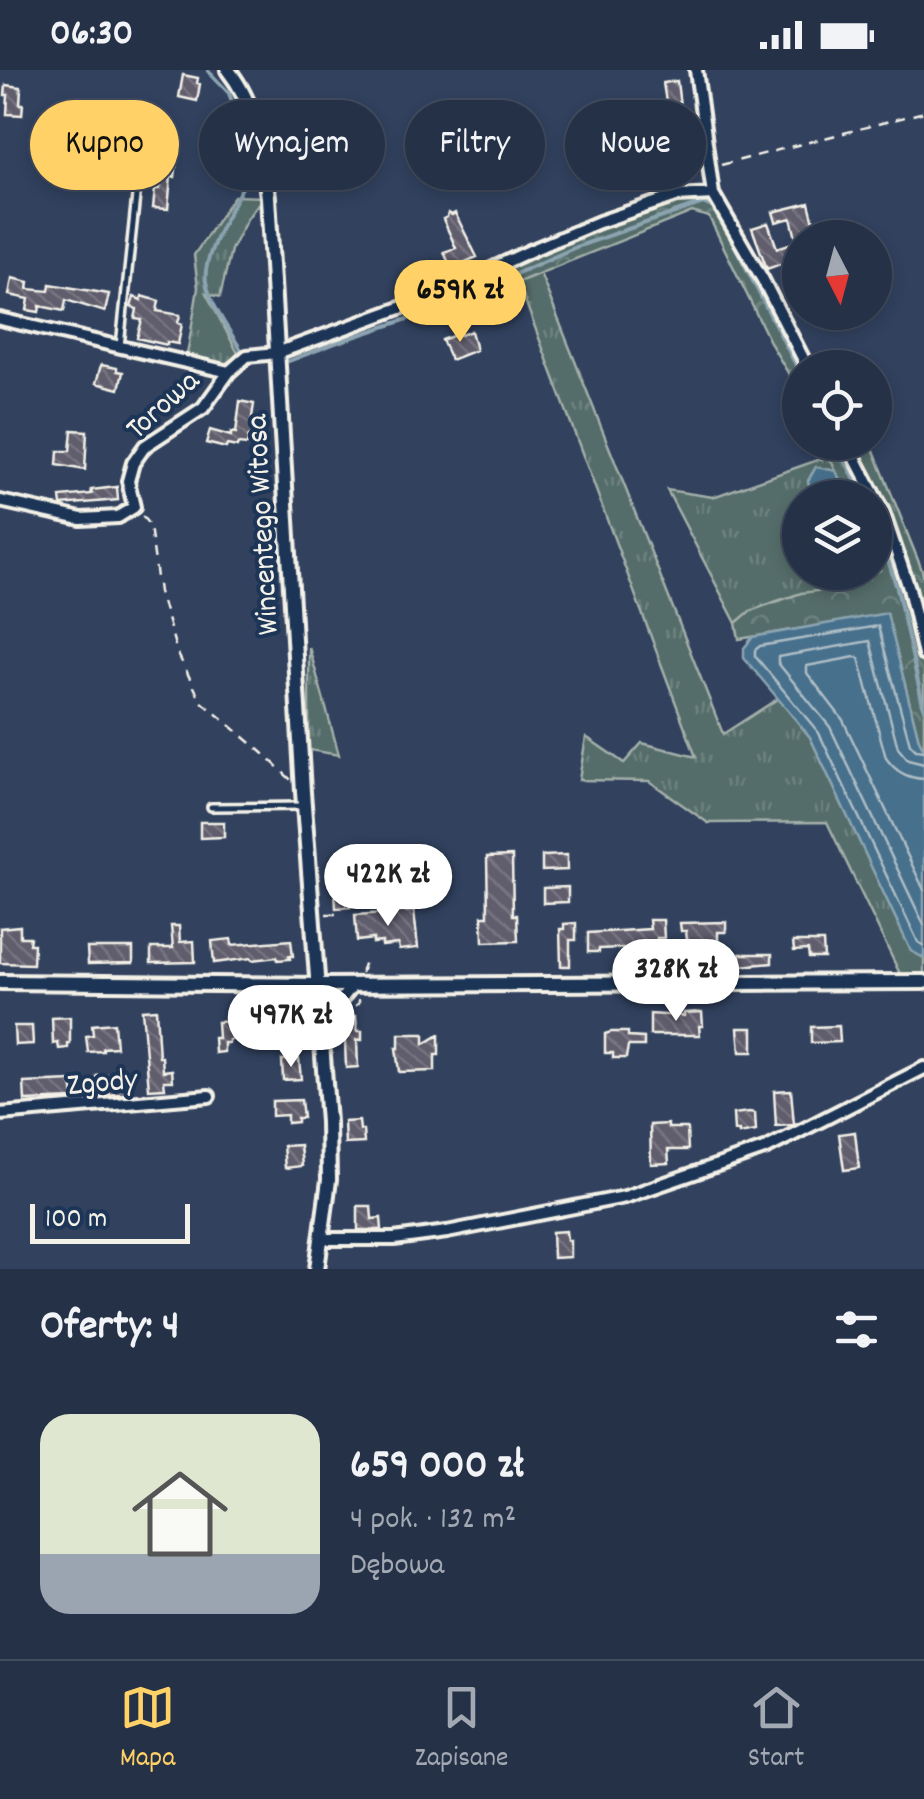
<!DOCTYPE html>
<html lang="pl">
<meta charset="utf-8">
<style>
:root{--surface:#253146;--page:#313d51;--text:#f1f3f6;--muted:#a3a9b3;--line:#424c5f;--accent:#ffd166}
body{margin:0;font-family:Dekko,sans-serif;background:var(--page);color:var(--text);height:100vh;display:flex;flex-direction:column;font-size:38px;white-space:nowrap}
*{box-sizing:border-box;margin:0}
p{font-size:32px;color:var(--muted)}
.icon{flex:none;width:55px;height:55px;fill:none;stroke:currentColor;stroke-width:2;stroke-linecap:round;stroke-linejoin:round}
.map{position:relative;height:1199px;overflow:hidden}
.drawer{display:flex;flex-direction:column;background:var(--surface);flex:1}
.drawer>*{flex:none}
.banner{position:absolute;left:30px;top:30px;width:865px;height:90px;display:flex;gap:20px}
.needle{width:65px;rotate:174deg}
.tools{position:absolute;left:782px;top:150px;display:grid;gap:20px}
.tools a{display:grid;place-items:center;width:110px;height:110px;border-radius:50%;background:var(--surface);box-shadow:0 5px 15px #0003,0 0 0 2px var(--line);font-size:50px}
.scale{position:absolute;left:30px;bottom:25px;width:160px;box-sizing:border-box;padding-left:10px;border:5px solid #f4f1e8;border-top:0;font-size:28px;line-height:35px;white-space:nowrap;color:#f4f1e8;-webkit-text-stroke:8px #1d3557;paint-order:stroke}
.price{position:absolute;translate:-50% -85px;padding:0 22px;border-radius:35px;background:#fff;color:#222;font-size:32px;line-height:65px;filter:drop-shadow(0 2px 5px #0008)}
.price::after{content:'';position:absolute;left:50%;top:60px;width:30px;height:22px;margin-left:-15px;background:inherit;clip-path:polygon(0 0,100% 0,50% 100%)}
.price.current{background:var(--accent);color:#111}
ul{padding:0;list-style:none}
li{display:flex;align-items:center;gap:30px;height:250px;padding:0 40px}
li span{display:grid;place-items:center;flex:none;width:280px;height:200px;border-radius:30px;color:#555}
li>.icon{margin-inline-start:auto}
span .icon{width:120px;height:120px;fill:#fffc;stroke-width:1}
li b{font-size:42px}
h2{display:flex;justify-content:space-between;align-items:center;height:120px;padding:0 40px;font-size:42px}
.tag{padding:0 35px;border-radius:45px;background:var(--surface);box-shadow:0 5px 15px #0003,0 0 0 2px var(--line);font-size:35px;line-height:90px}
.tag.current{background:var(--accent);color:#111}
.status{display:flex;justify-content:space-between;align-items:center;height:70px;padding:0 50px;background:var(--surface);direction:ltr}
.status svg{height:28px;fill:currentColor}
.menu{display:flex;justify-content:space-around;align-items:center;height:140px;border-top:2px solid var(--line);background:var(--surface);font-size:28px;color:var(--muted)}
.menu a{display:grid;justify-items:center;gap:5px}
.menu .current{color:var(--accent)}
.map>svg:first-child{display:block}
.grass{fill:url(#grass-tufts);stroke:#a4afa9;stroke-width:2.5}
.forest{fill:url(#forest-crowns);stroke:#a4afa9;stroke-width:2.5}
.water{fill:#46708d;stroke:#8ca4b1;stroke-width:2.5}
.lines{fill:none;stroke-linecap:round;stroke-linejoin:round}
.shore{stroke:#aebdc4;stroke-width:2.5}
.stream{stroke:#8ca4b1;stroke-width:4}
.building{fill:url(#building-back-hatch);stroke:#f4f1e8;stroke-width:2.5}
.service-casing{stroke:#f4f1e8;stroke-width:12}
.minor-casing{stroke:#f4f1e8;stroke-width:18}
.tertiary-casing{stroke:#f4f1e8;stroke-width:20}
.path{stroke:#f4f1e8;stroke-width:2.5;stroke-dasharray:10 8;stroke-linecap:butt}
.service{stroke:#1d3557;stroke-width:5}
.minor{stroke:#1d3557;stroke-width:10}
.tertiary{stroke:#1d3557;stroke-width:12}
.labels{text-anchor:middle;stroke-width:8;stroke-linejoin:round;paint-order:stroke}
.street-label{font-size:32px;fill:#f4f1e8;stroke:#1d3557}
</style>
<div class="status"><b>06:30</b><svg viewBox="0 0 49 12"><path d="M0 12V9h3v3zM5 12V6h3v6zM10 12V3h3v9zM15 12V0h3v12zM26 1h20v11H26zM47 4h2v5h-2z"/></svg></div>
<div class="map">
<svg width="924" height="1199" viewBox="0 0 924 1199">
<defs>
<pattern id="grass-tufts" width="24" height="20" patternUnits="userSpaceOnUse" patternTransform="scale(2.5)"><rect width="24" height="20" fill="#546d6a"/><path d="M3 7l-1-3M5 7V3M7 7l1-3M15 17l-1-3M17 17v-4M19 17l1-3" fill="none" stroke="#6d827f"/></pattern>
<pattern id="forest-crowns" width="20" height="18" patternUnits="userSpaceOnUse" patternTransform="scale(2.5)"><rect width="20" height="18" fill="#546d6a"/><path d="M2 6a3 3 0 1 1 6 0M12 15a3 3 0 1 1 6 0" fill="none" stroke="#6d827f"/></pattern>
<pattern id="building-back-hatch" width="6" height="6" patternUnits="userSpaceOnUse" patternTransform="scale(2.5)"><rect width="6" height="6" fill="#605d6d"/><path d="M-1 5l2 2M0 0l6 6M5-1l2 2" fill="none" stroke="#777582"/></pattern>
</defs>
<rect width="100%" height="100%" fill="#31415e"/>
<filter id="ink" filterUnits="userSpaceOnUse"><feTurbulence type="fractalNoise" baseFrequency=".01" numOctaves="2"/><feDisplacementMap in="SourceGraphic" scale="20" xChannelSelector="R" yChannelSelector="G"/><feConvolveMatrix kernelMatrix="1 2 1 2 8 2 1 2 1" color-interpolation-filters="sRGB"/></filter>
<g filter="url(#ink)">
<path class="grass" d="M234,126L263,127L247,149L231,180L220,227L206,223L239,285L223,295L187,285L198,218L194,185Z
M540,203L723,664L779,628L810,667L911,880L924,888V906H901L827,752L708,753L649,711L579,710L586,667L624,693L642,673L696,687L518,212Z
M829,386L836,401L816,397L808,411L813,427L800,428V502L851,503L860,510C818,526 773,522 736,553L667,420L713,427Z
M309,577L339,685L309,680Z"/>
<path class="forest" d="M705,128L717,136L791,270L814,297L800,298V323L772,276L709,147L692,142L471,231L466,217C537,182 625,134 705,128Z
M823,373H871L922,500L924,511V680L919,670L887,544L739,569L736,553L750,541L801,523L840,518L880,500L875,488V428L848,427Z"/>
<path class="water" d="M816,397L836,401L848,427H813L808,411Z
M887,543L919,670L924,680V888L911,881L810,667L744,588V578L753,567Z"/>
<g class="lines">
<path class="shore" d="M924,681L916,680L910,674L878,556L760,576L755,580V586L819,663L918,872L924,876
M924,694L908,690L898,678L870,571L778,587V593L830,657L924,855
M924,709C907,708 896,702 886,688L859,588L855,587L807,596V603L843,650L924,820"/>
<path class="stream" d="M208,1L229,23L248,78L250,99
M243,283C230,261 211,237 206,212C201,187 235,132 247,108
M289,291L341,271L435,240L576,177L703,133L716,139L800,303
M836,372L864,428
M875,451L897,518L924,639"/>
</g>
<path class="building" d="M183,5L198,8L197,13L200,14L197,31L179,27Z
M677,11L680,36L667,38L663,13Z
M6,15L21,17L20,34H23L22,45L7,44L8,25H5Z
M164,83L178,84L175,107L171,106L168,139L153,138L155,119H160Z
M675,87L677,104L658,108L654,89Z
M809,133L818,168H796L791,148L776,152L773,142Z
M448,143L452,145L455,143L477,187L451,198L444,182L456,178L443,149L447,147Z
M768,153L777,178L792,173L797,188L767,199L752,158Z
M12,208L29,212L28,219L49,221L50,214L109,224L105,242L66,230L64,241L40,236L39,242L27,240L29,229L9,225Z
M142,226L159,231L157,241L180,245L178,253L182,254L178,274L167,272V275L137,268L142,250L135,249L137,239L131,237L134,227L141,230Z
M471,261L476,280L451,290L442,270L460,263L461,265Z
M101,295L117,298V301L123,302L119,319L96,313Z
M240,331L254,334L251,354L259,355L257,367L249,366L247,375L238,374L237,377L227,375L226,378L206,373L210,360L231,366V362L236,363Z
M72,360L87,361L85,400L57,395L58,381H70Z
M117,417L118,430L61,435L60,427L92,424L91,420Z
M200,752H224V767L200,768Z
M567,785V800L542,801V786Z
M512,786L513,845H517L518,871L483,872L482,846H488L487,787Z
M348,803L350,837L336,838L334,804Z
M568,817V832L543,833V818Z
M414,841L418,878L399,880L398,874L382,876V872L373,873V869L357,871L355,845Z
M649,850H663L664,868H657V878H640V884H623V878L599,879V882H588V863L650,859Z
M726,852V862H718V871H700V895H689V870H687L686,861H681L680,853Z
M576,853V870H570V896H561L560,859H564V854Z
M20,856V867H30L29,874H34L33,894L0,893V858Z
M171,856H179L180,872L194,871L195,892L151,893V878H173Z
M231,869L232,875L291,870L293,886H289L290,889L278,890L277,887L252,890L251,888L214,893L212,871Z
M793,872H823L824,888H809L808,880L794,881Z
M87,878H133V893L88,894Z
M740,884H772V893L740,896Z
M156,939L159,987H162L163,1001L172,1000L173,1011H164L165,1018L149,1019L142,940Z
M702,942L703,956H699L700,965H650V944L684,946V943Z
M344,946H356L357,961H362V970H357L358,997L346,998Z
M70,947V974H68V978L59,979L58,973L53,974L52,948Z
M236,951L237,969L229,970V973H224V982L215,983L214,968H218L217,952Z
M114,953L116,977L103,978V981L88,982L86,966L93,965L92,955Z
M14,956H32L33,974L15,975Z
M839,956L840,972L811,973V957Z
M738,958H753V982H740Z
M611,962H628V967L644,968V976H628L626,988H613V983H605V964Z
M399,964H424V974L439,965V985H435V1001L399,1002L396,978H399Z
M299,989L301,1009L283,1010L282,990Z
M132,1003V1013H125L126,1024L98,1025L97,1006Z
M72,1011L74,1029L25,1031L24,1013Z
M791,1020L794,1055L776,1056L774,1021Z
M301,1030L303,1048H297V1052L287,1053V1045L272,1046V1031Z
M749,1042L755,1043L756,1061L739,1064V1061H734L733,1044Z
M359,1051L360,1060H363L364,1073L345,1074L344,1052Z
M668,1054V1058H687L688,1080H668L669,1093L651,1094L650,1055Z
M855,1062L859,1098L844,1100L839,1064Z
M300,1075L302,1096L285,1098L283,1076Z
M358,1136H371L372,1149L381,1148L382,1160H358Z
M566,1161L567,1170H570V1187L553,1188L552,1162Z"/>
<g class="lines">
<g class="service-casing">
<path id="service" d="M120,276L143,60
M211,737L301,736"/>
</g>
<g class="minor-casing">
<path id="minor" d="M696,0L713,124L763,210L808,298
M0,249L229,302
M847,372L883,442L909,518L924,585
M0,431L81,449L118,447L134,437L128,411L133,393L145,376L203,338L229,302L247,286L277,283L433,226L532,180L599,152L676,126L713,124
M321,954L353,915
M0,1044L209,1026
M322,1169H394L447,1162L625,1127L767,1078L924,998"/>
</g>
<g class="tertiary-casing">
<path id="tertiary" d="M228,0C257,36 262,82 268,127L303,722L328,1052L329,1110L317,1199
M0,912L324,915L924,912"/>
</g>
<path class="path" d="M721,95L924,42
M142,446L150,456L159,522L177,582L201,631L262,682L292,711
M326,844H339
M361,903L366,888
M341,947L359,933V929"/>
<use href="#service" class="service"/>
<use href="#minor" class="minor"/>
<use href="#tertiary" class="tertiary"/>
</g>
</g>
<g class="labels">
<g class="street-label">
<text transform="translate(161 333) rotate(-42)" y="11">Torowa</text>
<text transform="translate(260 455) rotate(-93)" y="11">Wincentego Witosa</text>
<text transform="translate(102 1010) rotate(-5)" y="11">Zgody</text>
</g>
</g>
</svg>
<div class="tools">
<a><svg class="needle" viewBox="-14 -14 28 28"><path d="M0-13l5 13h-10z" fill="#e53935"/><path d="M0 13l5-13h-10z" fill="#a3a9b3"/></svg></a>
<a><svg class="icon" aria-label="locate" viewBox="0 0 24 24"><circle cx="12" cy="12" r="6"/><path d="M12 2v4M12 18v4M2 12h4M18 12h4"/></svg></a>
<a><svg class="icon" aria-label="layers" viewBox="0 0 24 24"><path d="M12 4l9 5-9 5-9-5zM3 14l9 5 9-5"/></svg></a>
</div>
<div class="scale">100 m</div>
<b class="price current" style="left:460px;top:275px">659K zł</b>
<b class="price" style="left:388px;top:859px">422K zł</b>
<b class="price" style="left:676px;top:954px">328K zł</b>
<b class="price" style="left:291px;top:1000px">497K zł</b>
<div class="banner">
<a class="tag current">Kupno</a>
<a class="tag">Wynajem</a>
<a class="tag">Filtry</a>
<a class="tag">Nowe</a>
</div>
</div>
<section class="drawer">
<h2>Oferty: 4<svg class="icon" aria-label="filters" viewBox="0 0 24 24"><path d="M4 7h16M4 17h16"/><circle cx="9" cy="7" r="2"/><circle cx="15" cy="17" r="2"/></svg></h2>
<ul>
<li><span style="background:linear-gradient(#dfe7d0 70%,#9aa5b1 0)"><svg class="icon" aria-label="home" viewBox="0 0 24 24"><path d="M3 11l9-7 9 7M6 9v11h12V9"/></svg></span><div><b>659 000 zł</b><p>4 pok. · 132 m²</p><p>Dębowa</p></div></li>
</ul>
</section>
<nav class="menu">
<a class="current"><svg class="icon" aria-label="map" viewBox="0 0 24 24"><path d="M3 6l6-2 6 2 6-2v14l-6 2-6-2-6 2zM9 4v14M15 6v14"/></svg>Mapa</a>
<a><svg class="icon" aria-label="saved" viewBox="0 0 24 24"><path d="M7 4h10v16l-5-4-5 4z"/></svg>Zapisane</a>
<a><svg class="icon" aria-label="home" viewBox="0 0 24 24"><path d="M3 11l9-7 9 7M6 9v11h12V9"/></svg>Start</a>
</nav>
